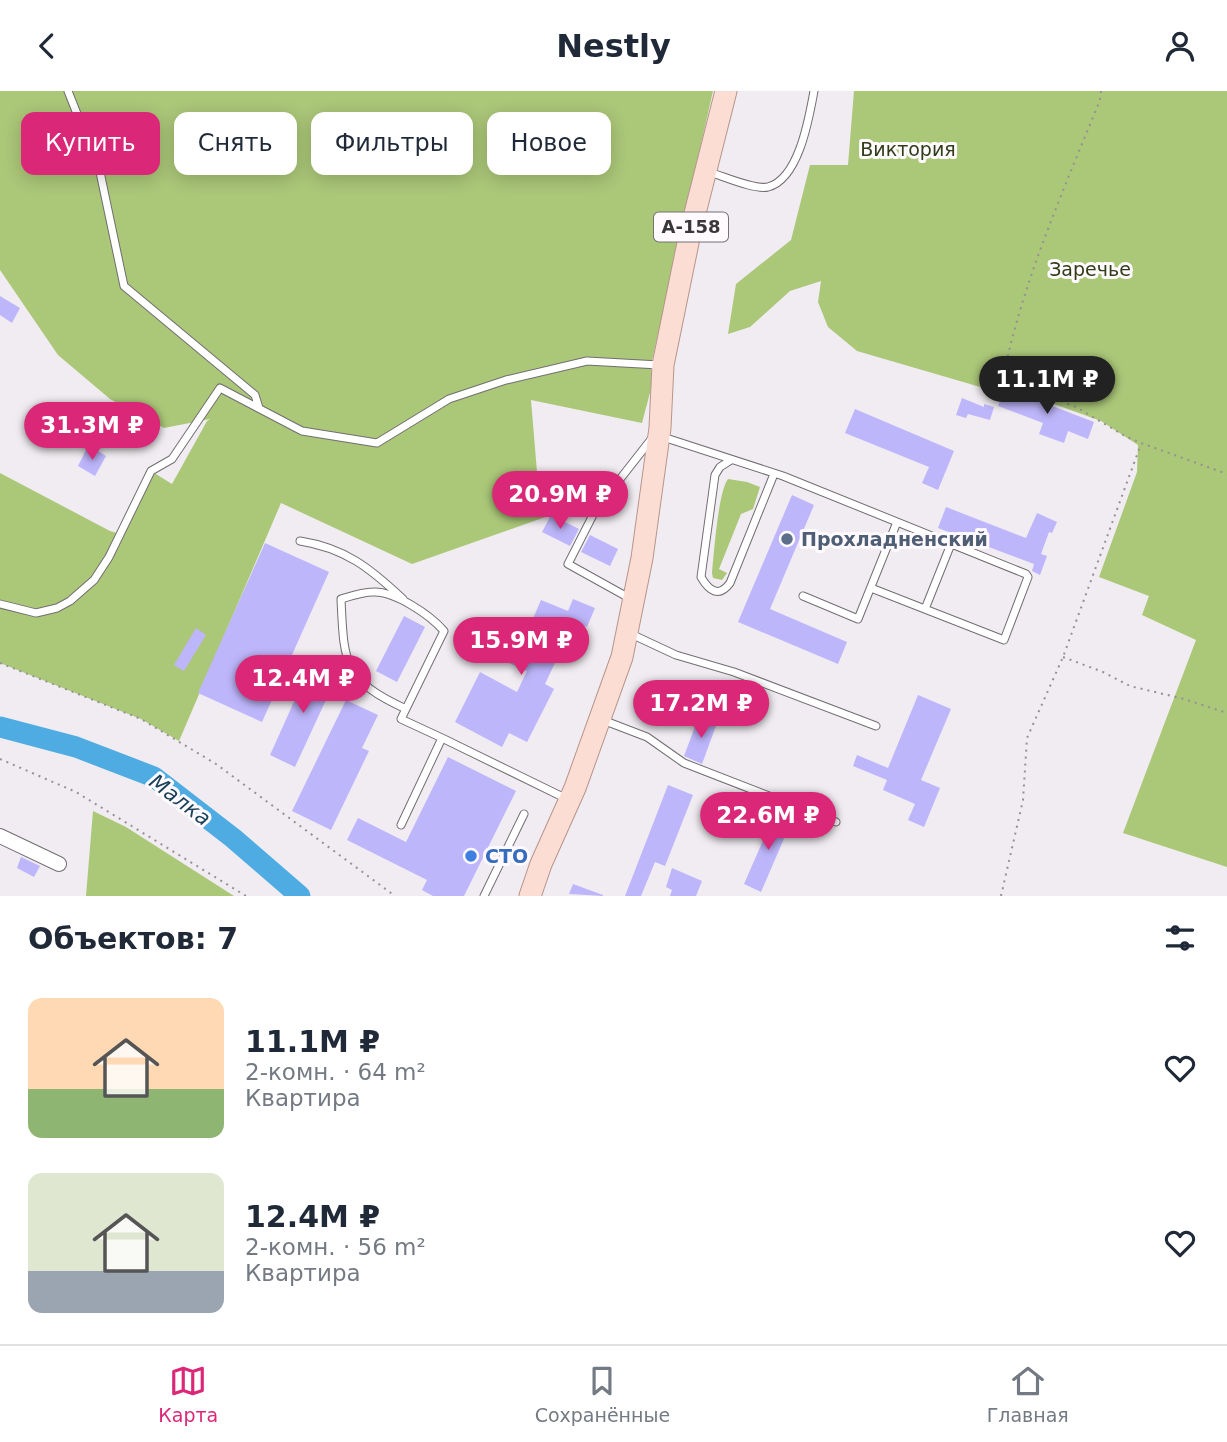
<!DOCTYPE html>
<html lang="ru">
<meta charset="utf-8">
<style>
:root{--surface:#fff;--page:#f6f6f7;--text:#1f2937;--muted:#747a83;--line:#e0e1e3;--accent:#db2777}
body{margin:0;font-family:"DejaVu Sans",sans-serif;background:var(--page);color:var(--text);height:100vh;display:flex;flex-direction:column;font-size:26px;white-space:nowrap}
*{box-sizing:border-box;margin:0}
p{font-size:23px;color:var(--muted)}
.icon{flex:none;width:38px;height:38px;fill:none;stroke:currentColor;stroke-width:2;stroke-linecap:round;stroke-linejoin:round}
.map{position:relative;height:805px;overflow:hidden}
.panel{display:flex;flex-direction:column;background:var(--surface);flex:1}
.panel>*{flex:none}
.banner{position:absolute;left:21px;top:21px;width:700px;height:63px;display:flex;gap:14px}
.price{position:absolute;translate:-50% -60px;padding:0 16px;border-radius:24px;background:var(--accent);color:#fff;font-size:23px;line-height:46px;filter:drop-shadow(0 2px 4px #0008)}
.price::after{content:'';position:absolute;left:50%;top:42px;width:21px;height:16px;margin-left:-10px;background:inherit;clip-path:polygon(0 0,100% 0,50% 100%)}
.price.active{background:#222;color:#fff}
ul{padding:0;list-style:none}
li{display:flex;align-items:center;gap:21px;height:175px;padding:0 28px}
li span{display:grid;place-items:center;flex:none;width:196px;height:140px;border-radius:14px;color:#555}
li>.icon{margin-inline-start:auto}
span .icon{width:84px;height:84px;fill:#fffc;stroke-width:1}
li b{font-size:30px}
h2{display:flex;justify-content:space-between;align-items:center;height:84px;padding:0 28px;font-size:30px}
.tag{padding:0 24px;border-radius:14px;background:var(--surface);box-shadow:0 4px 18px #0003;font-size:24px;line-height:63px}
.tag.active{background:var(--accent);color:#fff}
header{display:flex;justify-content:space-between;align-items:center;height:91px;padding:0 28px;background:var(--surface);font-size:32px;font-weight:700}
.tab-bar{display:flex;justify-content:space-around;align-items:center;height:98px;border-top:2px solid var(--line);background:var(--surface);font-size:19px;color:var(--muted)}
.tab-bar a{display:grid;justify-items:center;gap:4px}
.tab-bar .active{color:var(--accent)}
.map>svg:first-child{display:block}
.green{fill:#abc778}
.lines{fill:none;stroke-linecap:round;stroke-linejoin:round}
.river{stroke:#4eace3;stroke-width:21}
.building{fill:#beb6fb}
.lane-casing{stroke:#726e72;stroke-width:9}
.street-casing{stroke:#726e72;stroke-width:16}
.primary-casing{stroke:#b6958b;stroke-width:23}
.path{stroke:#949195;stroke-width:2;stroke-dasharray:2 5;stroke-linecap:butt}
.lane{stroke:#fff;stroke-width:7}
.street{stroke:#fff;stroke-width:14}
.primary{stroke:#fcddd4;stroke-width:21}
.service-dot{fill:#5c6f8a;stroke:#fefafe;stroke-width:2.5}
.shop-dot{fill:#3f7fe0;stroke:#fefafe;stroke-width:2.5}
.labels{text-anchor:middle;stroke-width:6;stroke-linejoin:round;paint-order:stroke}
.shield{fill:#fefafe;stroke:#747274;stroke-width:2}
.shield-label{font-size:18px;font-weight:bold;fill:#393739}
.park-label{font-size:19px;fill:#303c17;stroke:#fefafe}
.service-label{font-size:19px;font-weight:bold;fill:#4e5e75;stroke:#fefafe;text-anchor:start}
.shop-label{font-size:19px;font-weight:bold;fill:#366cbe;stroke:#fefafe;text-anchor:start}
.water-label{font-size:21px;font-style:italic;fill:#194057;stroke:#fefafe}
</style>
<header><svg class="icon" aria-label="back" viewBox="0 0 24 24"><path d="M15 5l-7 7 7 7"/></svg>Nestly<svg class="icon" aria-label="person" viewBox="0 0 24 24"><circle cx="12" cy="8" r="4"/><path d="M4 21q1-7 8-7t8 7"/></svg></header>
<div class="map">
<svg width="1227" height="805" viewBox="0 0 1227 805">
<rect width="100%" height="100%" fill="#f0ecf1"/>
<path class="green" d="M0,0H713L651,274L652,294L642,332L531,309L539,405L551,424L412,473L281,412L179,650L141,628L0,572V382L110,440L120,443L151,380L172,393L207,330L210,328L164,337L110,308L58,264L0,179Z
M854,0H1227V776L1123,742L1196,549L1142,524L1149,505L1099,486L1137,381L1138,354L1101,330L999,293L994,300L857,260L828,236L818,211L821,190L790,200L750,236L728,243L736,193L791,149L810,74H848Z
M728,388L747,391L760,396L753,418L741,423L719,478L727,482L722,489L713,487L712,482C714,463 718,401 728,388Z
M93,720L126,736L234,805H86Z"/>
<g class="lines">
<path class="river" d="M0,636L76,656L154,686L233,747L300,805"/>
</g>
<path class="building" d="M0,205L20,217L12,232L0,224Z
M1005,297L1094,331L1088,348L1068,340L1064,352L1039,343L1043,332L998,315Z
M962,307L984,316V313L994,316L990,329L968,323L966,327L956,324Z
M855,318L954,360L938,399L922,392L929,376L845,342Z
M86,359L96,364L98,360L106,365L95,385L78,375Z
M792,404L814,414L770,518L847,551L838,573L738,531Z
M946,416L1026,447L1037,422L1057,431L1052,442L1049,441L1041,463L1047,465L1040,484L1032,480L1034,473L938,437Z
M551,424L579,438L570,455L542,441Z
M590,444L618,458L610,475L581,461Z
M265,452L329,481L262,631L198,602Z
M573,508L595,517L587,536L566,527L556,552L563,555L545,593L554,598L527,651L509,642L502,656L455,631L480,581L517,601L527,580L498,567L514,532L528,539L541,509L568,520Z
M404,525L425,536L397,591L376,580Z
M196,537L206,544L184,580L174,574Z
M311,573L337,585L295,676L270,664Z
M918,604L951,618L921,689L940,697L924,736L908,729L915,713L883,699L887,689L853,675L857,664L888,677Z
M346,609L378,624L362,657L369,660L331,739L292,720Z
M699,625L717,632L702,673L684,665Z
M448,666L516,700L464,805H433L422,799L427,789L347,749L358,727L406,751Z
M668,694L693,704L665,775L655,771L641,805H625Z
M775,722L792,729L761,801L744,793Z
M21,766L40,775L34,786L17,777Z
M672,777L702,790L696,805H670L672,799L666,796Z
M573,793L603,804V805L569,803Z"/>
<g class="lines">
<g class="lane-casing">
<path id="lane" d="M68,0L100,81L124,195L255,304L259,317
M709,81C723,85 754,99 768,96C799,88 809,27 814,0
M663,346L783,385L1026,483L1028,486L1004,549L871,497
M731,369L720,376L715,384L701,486C709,500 719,507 730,492L774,383
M300,450C345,457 370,477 403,508
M803,505L858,528L897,431
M631,508L568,473L595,420L653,346
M0,513L36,522L57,517L70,510L94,489L109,466L151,380L172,368L220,297L302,340L377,352L449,308L506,289L587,270L659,274
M925,518L951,453
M631,543L676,564L734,581L876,635
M406,618C343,589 344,572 341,508C351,505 363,501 373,501C395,500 430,524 444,540L401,628L442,647
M600,628L647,646L684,672L836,731
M401,734L442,647L569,709
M484,805L524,723"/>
</g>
<g class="street-casing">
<path id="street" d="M0,745L59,773"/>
</g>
<g class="primary-casing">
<path id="primary" d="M530,805L541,773L575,697L622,566L642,467L660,337L663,274L690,142L726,0"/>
</g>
<path class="path" d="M1101,0L1100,9C1064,98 1024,187 1004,282L1010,291L1076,316L1125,345L1141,352L1227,383
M1063,566L1103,581L1130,595L1184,608L1227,622
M0,572L141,628L216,673L395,805
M0,668L76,701L246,805
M1001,805L1023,709L1027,647L1063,566L1141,353"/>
<use href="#lane" class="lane"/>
<use href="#street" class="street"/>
<use href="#primary" class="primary"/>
</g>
<circle class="service-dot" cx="787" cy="448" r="7"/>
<circle class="shop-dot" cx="471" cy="765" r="7"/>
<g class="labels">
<rect class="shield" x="654" y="121.5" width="74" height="29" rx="5"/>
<g class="shield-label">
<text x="691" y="142">А-158</text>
</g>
<g class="park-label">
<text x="908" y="65">Виктория</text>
<text x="1090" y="185">Заречье</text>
</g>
<g class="service-label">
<text x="801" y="455">Прохладненский</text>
</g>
<g class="shop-label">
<text x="485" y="772">СТО</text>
</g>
<g class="water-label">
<text transform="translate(180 709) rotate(37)" y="7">Малка</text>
</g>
</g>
</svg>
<b class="price active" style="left:1047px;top:325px">11.1M ₽</b>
<b class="price" style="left:92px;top:371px">31.3M ₽</b>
<b class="price" style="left:560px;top:440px">20.9M ₽</b>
<b class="price" style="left:521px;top:586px">15.9M ₽</b>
<b class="price" style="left:303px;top:624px">12.4M ₽</b>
<b class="price" style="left:701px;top:649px">17.2M ₽</b>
<b class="price" style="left:768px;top:761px">22.6M ₽</b>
<div class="banner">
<a class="tag active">Купить</a>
<a class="tag">Снять</a>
<a class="tag">Фильтры</a>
<a class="tag">Новое</a>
</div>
</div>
<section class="panel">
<h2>Объектов: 7<svg class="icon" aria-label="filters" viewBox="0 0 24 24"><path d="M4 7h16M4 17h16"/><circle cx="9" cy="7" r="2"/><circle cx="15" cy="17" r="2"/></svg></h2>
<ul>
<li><span style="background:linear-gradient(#ffd9b3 65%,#8fb573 0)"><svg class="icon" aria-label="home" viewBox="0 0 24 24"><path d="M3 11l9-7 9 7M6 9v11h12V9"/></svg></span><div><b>11.1M ₽</b><p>2-комн. · 64 m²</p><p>Квартира</p></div><svg class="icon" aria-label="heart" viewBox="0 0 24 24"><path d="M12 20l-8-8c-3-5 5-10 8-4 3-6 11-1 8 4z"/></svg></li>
<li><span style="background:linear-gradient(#dfe7d0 70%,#9aa5b1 0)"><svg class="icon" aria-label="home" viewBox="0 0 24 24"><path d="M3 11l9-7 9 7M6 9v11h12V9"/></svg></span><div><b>12.4M ₽</b><p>2-комн. · 56 m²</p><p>Квартира</p></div><svg class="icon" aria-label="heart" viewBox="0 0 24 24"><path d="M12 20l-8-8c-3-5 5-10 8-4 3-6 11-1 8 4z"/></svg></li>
</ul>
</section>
<nav class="tab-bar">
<a class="active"><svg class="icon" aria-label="map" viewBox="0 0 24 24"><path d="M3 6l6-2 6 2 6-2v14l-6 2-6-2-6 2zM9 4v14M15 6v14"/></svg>Карта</a>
<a><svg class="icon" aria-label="saved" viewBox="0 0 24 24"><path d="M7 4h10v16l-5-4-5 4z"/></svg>Сохранённые</a>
<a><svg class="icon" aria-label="home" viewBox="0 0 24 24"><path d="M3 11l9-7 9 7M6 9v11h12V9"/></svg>Главная</a>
</nav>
